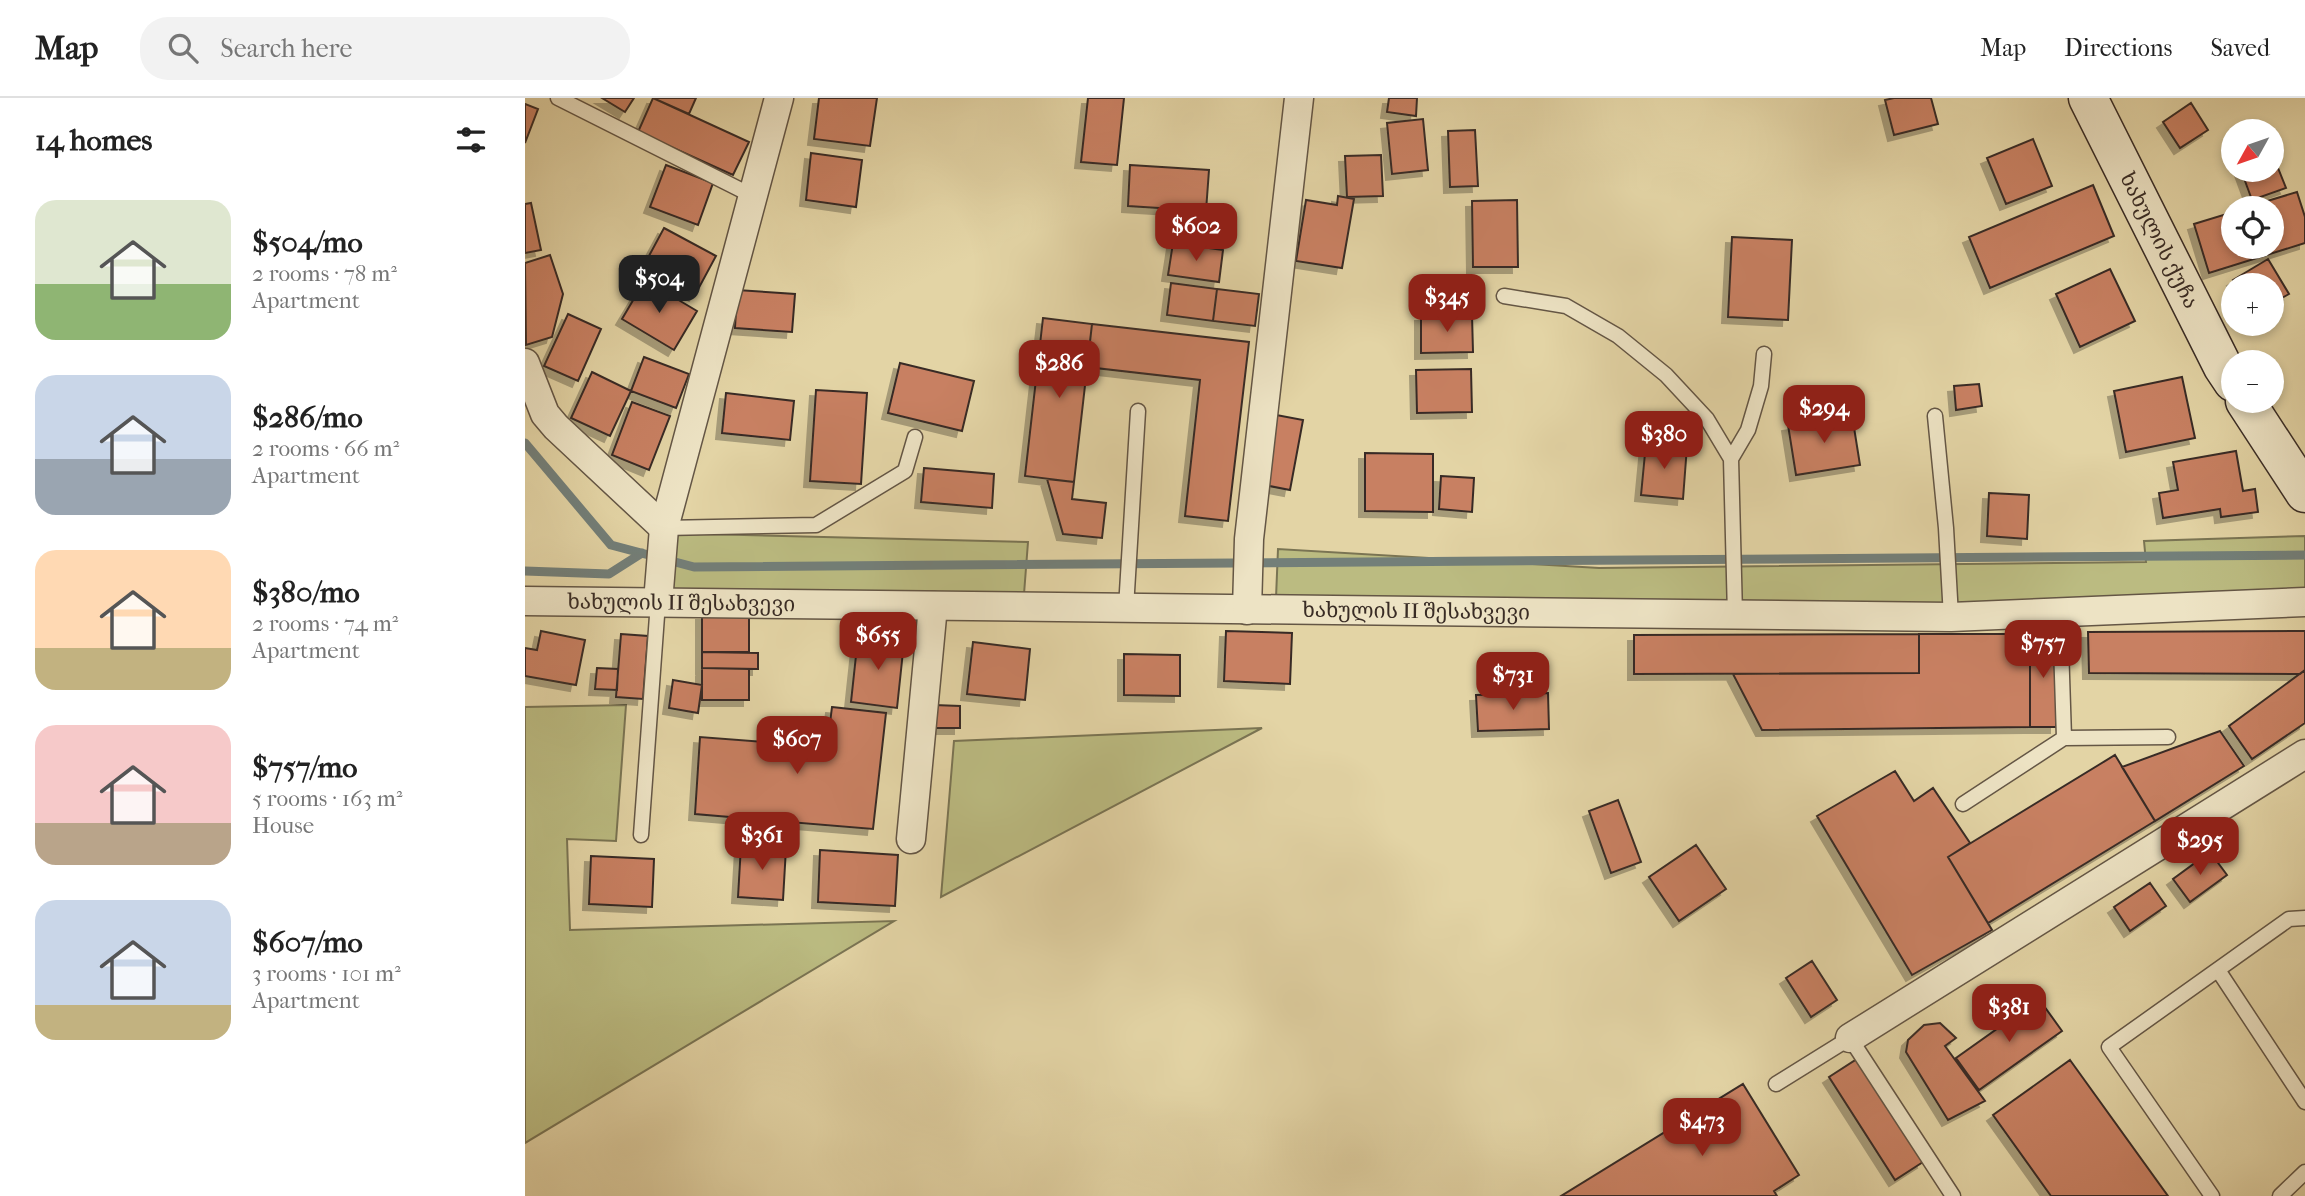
<!DOCTYPE html>
<meta charset="utf-8">
<style>
:root{--surface:#fff;--page:#f2f2f2;--text:#222;--muted:#767676;--line:#e0e0e0;--accent:#8f2418}
body{margin:0;font-family:"IM FELL French Canon","Noto Serif Georgian",serif;background:var(--page);color:var(--text);height:100vh;display:flex;flex-direction:column;font-size:26px;white-space:nowrap}
*{box-sizing:border-box;margin:0}
p{font-size:23px;color:var(--muted)}
.icon{flex:none;width:38px;height:38px;fill:none;stroke:currentColor;stroke-width:2;stroke-linecap:round;stroke-linejoin:round}
.map{position:relative;flex:1;overflow:hidden}
.sheet{display:flex;flex-direction:column;background:var(--surface);width:525px}
.sheet>*{flex:none}
.needle{width:46px;rotate:230deg}
.fabs{position:absolute;left:1696px;top:21px;display:grid;gap:14px}
.fabs a{display:grid;place-items:center;width:63px;height:63px;border-radius:50%;background:var(--surface);box-shadow:0 4px 10px #0003;font-size:35px}
.price{position:absolute;translate:-50% -60px;padding:0 16px;border-radius:14px;background:var(--accent);color:#fff;font-size:23px;line-height:46px;filter:drop-shadow(0 2px 4px #0008)}
.price::after{content:'';position:absolute;left:50%;top:42px;width:21px;height:16px;margin-left:-10px;background:inherit;clip-path:polygon(0 0,100% 0,50% 100%)}
.price.selected{background:#222;color:#fff}
ul{padding:0;list-style:none}
li{display:flex;align-items:center;gap:21px;height:175px;padding:0 35px}
li span{display:grid;place-items:center;flex:none;width:196px;height:140px;border-radius:21px;color:#555}
li>.icon{margin-inline-start:auto}
span .icon{width:84px;height:84px;fill:#fffc;stroke-width:1}
li b{font-size:30px}
h2{display:flex;justify-content:space-between;align-items:center;height:84px;padding:0 35px;font-size:30px}
header{display:flex;align-items:center;gap:42px;box-sizing:border-box;height:98px;padding:0 35px;background:var(--surface);border-bottom:2px solid var(--line)}
header strong{font-size:33px}
nav{display:flex;gap:38px;margin-inline-start:auto;font-size:24px}
.search{width:490px;height:63px;background:var(--page);display:flex;align-items:center;gap:18px;box-sizing:border-box;padding:0 24px;border-radius:28px;color:var(--muted);font-size:26px}
main{display:flex;flex:1;min-height:0}
.map>svg:first-child{display:block}
.green{fill:#bbbb81;stroke:#7a7453;stroke-width:2}
.lines{fill:none;stroke-linecap:round;stroke-linejoin:round}
.stream{stroke:#737f79;stroke-width:9}
.building{fill:#c88062;stroke:#392c25;stroke-width:2;filter:url(#shadow)}
.lane-casing{stroke:#645645;stroke-width:17}
.street-casing{stroke:#645645;stroke-width:31}
.secondary-casing{stroke:#392c25;stroke-width:41}
.lane{stroke:#ede3c4;stroke-width:14}
.street{stroke:#ede3c4;stroke-width:28}
.secondary{stroke:#ede3c4;stroke-width:38}
.labels{text-anchor:middle;stroke-width:7;stroke-linejoin:round;paint-order:stroke}
.street-label{font-size:21px;fill:#392c25;stroke:#ede3c4}
</style>
<header>
<strong>Map</strong>
<div class="search"><svg class="icon" aria-label="search" viewBox="0 0 24 24"><circle cx="10" cy="10" r="6"/><path d="M15 15l6 6"/></svg>Search here</div>
<nav><a>Map</a><a>Directions</a><a>Saved</a></nav>
</header>
<main>
<section class="sheet">
<h2>14 homes<svg class="icon" aria-label="filters" viewBox="0 0 24 24"><path d="M4 7h16M4 17h16"/><circle cx="9" cy="7" r="2"/><circle cx="15" cy="17" r="2"/></svg></h2>
<ul>
<li><span style="background:linear-gradient(#dfe7d0 60%,#8fb573 0)"><svg class="icon" aria-label="home" viewBox="0 0 24 24"><path d="M3 11l9-7 9 7M6 9v11h12V9"/></svg></span><div><b>$504/mo</b><p>2 rooms · 78 m²</p><p>Apartment</p></div></li>
<li><span style="background:linear-gradient(#c9d6e8 60%,#9aa5b1 0)"><svg class="icon" aria-label="home" viewBox="0 0 24 24"><path d="M3 11l9-7 9 7M6 9v11h12V9"/></svg></span><div><b>$286/mo</b><p>2 rooms · 66 m²</p><p>Apartment</p></div></li>
<li><span style="background:linear-gradient(#ffd9b3 70%,#c2b280 0)"><svg class="icon" aria-label="home" viewBox="0 0 24 24"><path d="M3 11l9-7 9 7M6 9v11h12V9"/></svg></span><div><b>$380/mo</b><p>2 rooms · 74 m²</p><p>Apartment</p></div></li>
<li><span style="background:linear-gradient(#f6c9c9 70%,#b9a48a 0)"><svg class="icon" aria-label="home" viewBox="0 0 24 24"><path d="M3 11l9-7 9 7M6 9v11h12V9"/></svg></span><div><b>$757/mo</b><p>5 rooms · 163 m²</p><p>House</p></div></li>
<li><span style="background:linear-gradient(#c9d6e8 75%,#c2b280 0)"><svg class="icon" aria-label="home" viewBox="0 0 24 24"><path d="M3 11l9-7 9 7M6 9v11h12V9"/></svg></span><div><b>$607/mo</b><p>3 rooms · 101 m²</p><p>Apartment</p></div></li>
</ul>
</section>
<div class="map">
<svg width="1780" height="1098" viewBox="0 0 1780 1098">
<defs>
<filter id="shadow"><feDropShadow dx="-6" dy="6" stdDeviation="0" flood-color="#0004"/></filter>
</defs>
<rect width="100%" height="100%" fill="#e3d4a5"/>
<filter id="stains"><feTurbulence type="fractalNoise" baseFrequency=".00286" numOctaves="4"/><feColorMatrix values="0 0 0 0 .2 0 0 0 0 .09 0 0 0 0 .02 0 0 0 .5 -.17"/></filter>
<radialGradient id="worn" r=".72"><stop offset=".6" stop-color="#630" stop-opacity="0"/><stop offset="1" stop-color="#630" stop-opacity=".3"/></radialGradient>
<path class="green" d="M139,435L503,444L498,509L133,504Z
M1780,438V491L1421,518L751,500L753,451L1074,470L1621,464L1619,443Z
M101,607L91,743L42,741L45,832L369,823L0,1045V609Z
M737,630L416,799L429,643Z"/>
<g class="lines">
<path class="stream" d="M0,345L86,447L169,469L1780,457
M0,473L84,476L117,455"/>
</g>
<path class="building" d="M77,0H109L100,14Z
M128,0L224,44L208,77L113,34Z
M128,0H171L164,16Z
M294,0H352L345,48L289,41Z
M563,0H599L592,67L556,64Z
M864,0H892L891,18L862,14Z
M1369,0H1406L1413,26L1369,37L1360,2Z
M1666,5L1683,32L1655,50L1638,24Z
M0,6L13,11L0,45Z
M898,21L903,72L867,76L862,25Z
M950,32L953,88L925,89L923,33Z
M1508,41L1527,88L1481,106L1462,60Z
M286,55L337,62L331,109L281,102Z
M1747,55L1761,90L1727,102L1716,72H1746Z
M856,57L858,98L822,99L820,58Z
M141,67L188,85L173,127L125,109Z
M605,67L684,72L681,113L603,108Z
M1568,87L1589,138L1465,190L1444,139Z
M1772,94L1780,119V145L1684,175L1669,126L1708,114V149H1746V110H1719Z
M813,98L829,101L817,170L771,163L781,102L812,107Z
M992,102L993,169H948L947,103Z
M6,105L16,152L0,155V106Z
M139,130L191,158L170,197L118,169Z
M1207,139L1267,142L1263,222L1203,219Z
M648,145L698,152L694,184L643,177Z
M25,157L38,196L27,239L1,247L0,165Z
M1743,161L1764,196L1746,206V187H1711L1708,182Z
M1585,171L1610,223L1555,249L1531,196Z
M120,182L172,213L149,252L97,221Z
M646,185L692,191L688,223L642,217Z
M692,191L734,196L730,228L688,223Z
M212,192L270,196L267,234L210,230Z
M43,216L76,231L53,283L19,268Z
M896,217H947L948,254L896,255Z
M518,220L567,226L549,384L500,378Z
M567,226L724,244L703,423L660,418L675,282L562,269Z
M119,259L164,276L151,310L106,293Z
M375,265L449,283L437,333L363,315Z
M946,271L947,314L892,315L891,272Z
M67,274L106,293L85,338L46,320Z
M1657,279L1670,340L1601,354L1589,293Z
M1454,286L1457,308L1431,312L1429,288Z
M291,292L342,295L336,386L285,383Z
M201,295L269,303L265,342L197,335Z
M107,304L145,318L124,372L87,357Z
M746,316L778,322L765,392L734,386Z
M1327,317L1335,367L1271,377L1263,327Z
M1121,345L1162,348L1158,401L1116,397Z
M1711,353L1718,393L1730,391L1733,414L1696,419L1695,411L1638,420L1634,395L1653,392L1648,364Z
M840,355L908,356V414L840,413Z
M399,370L469,376L467,410L396,404Z
M916,378L949,380L947,414L914,411Z
M522,381L549,384L547,401L581,405L577,440L538,436Z
M1464,395L1504,397L1502,441L1462,438Z
M177,516H224V554H177Z
M16,533L60,542L51,587L0,578V550L12,552Z
M701,533L767,535L765,586L699,583Z
M1780,533V572L1775,576L1564,575L1563,534Z
M96,536L123,538L118,601L91,599Z
M1394,536V575L1109,576V537Z
M1394,536H1505V629L1237,632L1208,576L1394,575Z
M1505,536H1532L1531,629H1505Z
M333,539L379,544L372,610L326,604Z
M448,544L505,551L500,602L442,596Z
M177,554L233,555V571L177,570Z
M599,556L655,557V598L599,597Z
M72,570L93,571L92,592L70,591Z
M177,570L224,571V602H177Z
M1780,572V625L1727,661L1704,628Z
M148,582L177,587L173,615L144,610Z
M1023,595L1024,631L953,633L951,597Z
M409,607L435,608V630H409Z
M307,609L361,615L348,731L170,716L175,639L302,649Z
M1695,633L1719,668L1630,723L1597,669Z
M1590,657L1630,723L1463,825L1423,759Z
M1370,673L1389,703L1408,690L1445,745L1423,759L1467,832L1387,877L1292,718Z
M1093,702L1116,764L1086,775L1064,713Z
M216,747L261,750L258,802L213,799Z
M1171,747L1201,791L1154,823L1124,779Z
M295,752L373,757L370,808L293,804Z
M1685,754L1702,777L1665,804L1648,781Z
M66,758L129,761L127,809L64,806Z
M1625,785L1641,808L1605,833L1589,809Z
M1287,863L1312,902L1286,919L1261,880Z
M1514,901L1537,933L1454,992L1431,960Z
M1415,925L1431,940L1420,948L1460,1003L1423,1022L1381,954L1383,942L1399,927Z
M1332,961L1398,1064L1370,1082L1304,979Z
M1545,962L1643,1098H1526L1468,1017Z
M1218,986L1274,1077L1249,1093L1252,1098H1036Z"/>
<g class="lines">
<g class="lane-casing">
<path id="lane" d="M33,0L228,98
M979,198L1041,208L1093,238L1141,277L1182,321L1206,361L1210,517
M1410,318L1421,430L1426,519
M1206,361L1223,332L1236,288L1239,256
M139,430L291,427L380,373L390,339
M601,510L613,313
M1539,640L1643,639
M1438,706L1539,640L1535,516
M116,737L133,504
M1693,872L1780,1004
M1251,986L1325,940L1428,1098
M1687,1098L1584,949L1764,821L1780,820
M1755,1098L1780,1074"/>
</g>
<g class="street-casing">
<g id="street">
<path d="M0,265L20,316L31,329L139,430"/>
<path id="s1" d="M0,503L1426,519L1780,504"/>
<path d="M133,504L139,430L254,0"/>
<path d="M722,512L724,441L774,0"/>
<path d="M386,741L408,508"/>
<path d="M1325,940L1780,656"/>
</g>
</g>
<g class="secondary-casing">
<g id="secondary">
<path id="s2" d="M1563,0L1698,269L1708,284"/>
<path d="M1720,303L1780,395"/>
</g>
</g>
<use href="#lane" class="lane"/>
<use href="#street" class="street"/>
<use href="#secondary" class="secondary"/>
</g>
<g class="labels">
<g class="street-label">
<text dy="7" stroke="none"><textPath href="#s2" startOffset="159">ხახულის ქუჩა</textPath></text>
<text dy="7" stroke="none"><textPath href="#s1" startOffset="156">ხახულის II შესახვევი</textPath></text>
<text dy="7" stroke="none"><textPath href="#s1" startOffset="891">ხახულის II შესახვევი</textPath></text>
</g>
</g>
<rect width="100%" height="100%" filter="url(#stains)"/>
<rect width="100%" height="100%" fill="url(#worn)"/>
</svg>
<div class="fabs">
<a><svg class="needle" viewBox="-14 -14 28 28"><path d="M0-13l5 13h-10z" fill="#e53935"/><path d="M0 13l5-13h-10z" fill="#767676"/></svg></a>
<a><svg class="icon" aria-label="locate" viewBox="0 0 24 24"><circle cx="12" cy="12" r="6"/><path d="M12 2v4M12 18v4M2 12h4M18 12h4"/></svg></a>
<a>+</a>
<a>−</a>
</div>
<b class="price" style="left:671px;top:165px">$602</b>
<b class="price selected" style="left:134px;top:217px">$504</b>
<b class="price" style="left:922px;top:236px">$345</b>
<b class="price" style="left:534px;top:302px">$286</b>
<b class="price" style="left:1299px;top:347px">$294</b>
<b class="price" style="left:1139px;top:373px">$380</b>
<b class="price" style="left:353px;top:574px">$655</b>
<b class="price" style="left:1518px;top:582px">$757</b>
<b class="price" style="left:988px;top:614px">$731</b>
<b class="price" style="left:272px;top:678px">$607</b>
<b class="price" style="left:237px;top:774px">$361</b>
<b class="price" style="left:1675px;top:779px">$295</b>
<b class="price" style="left:1484px;top:946px">$381</b>
<b class="price" style="left:1177px;top:1060px">$473</b>
</div>
</main>
